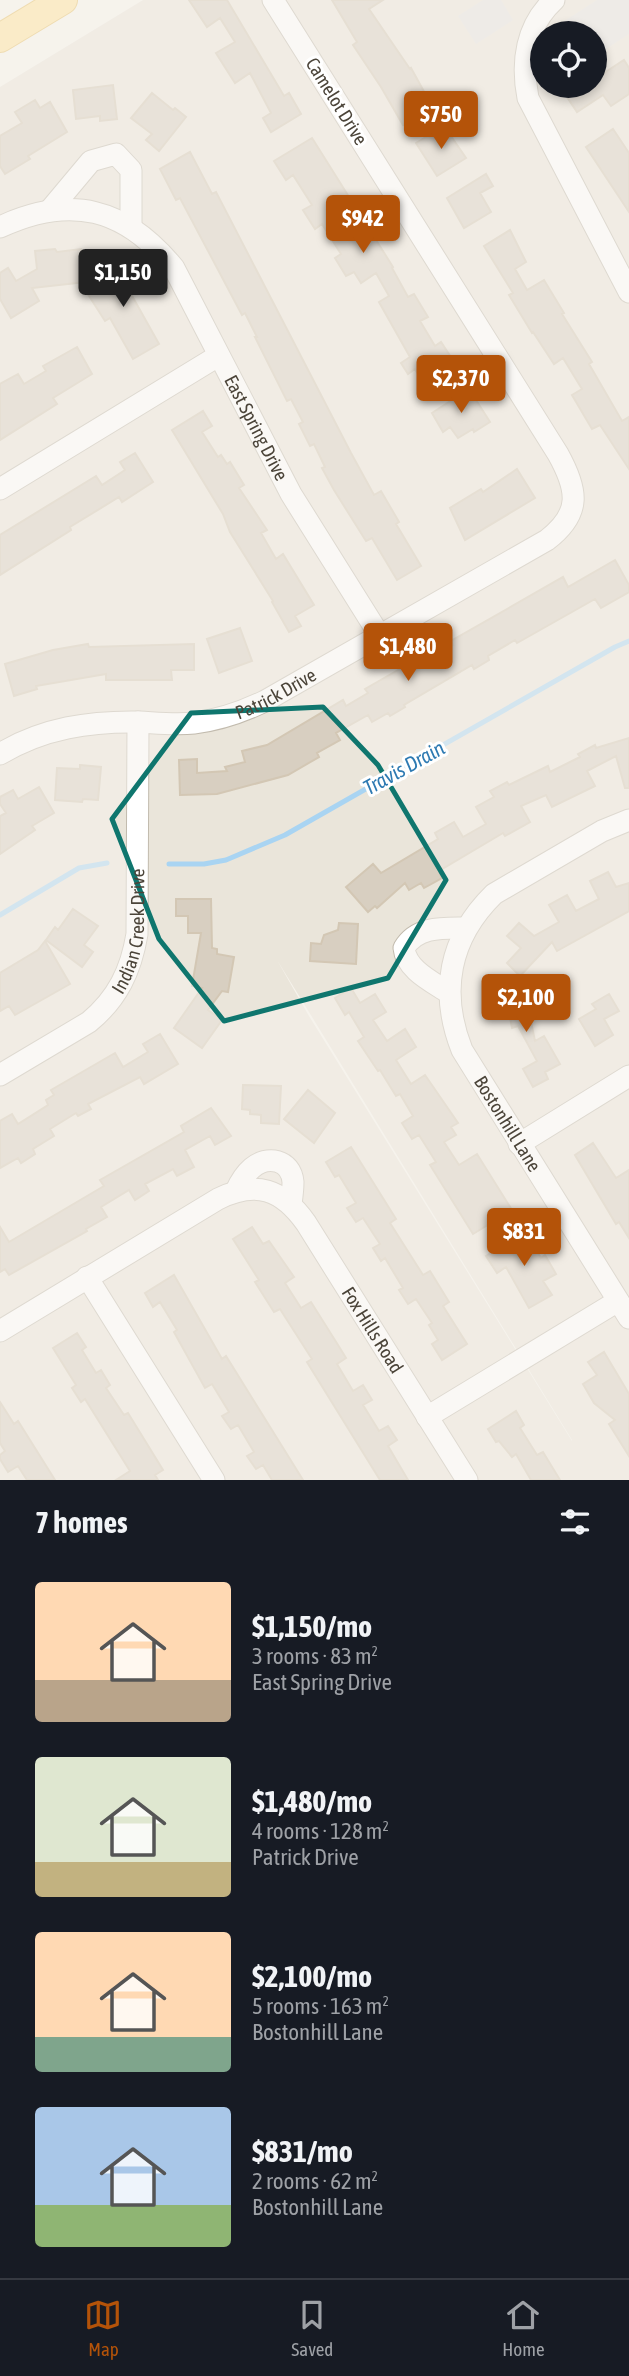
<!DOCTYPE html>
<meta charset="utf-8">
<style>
:root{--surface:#171b24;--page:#242831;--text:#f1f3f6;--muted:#9ea1a6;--line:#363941;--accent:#b45309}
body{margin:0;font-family:"Asap Condensed",sans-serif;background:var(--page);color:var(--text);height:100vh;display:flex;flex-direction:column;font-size:26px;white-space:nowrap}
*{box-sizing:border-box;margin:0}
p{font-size:23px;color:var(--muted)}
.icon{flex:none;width:38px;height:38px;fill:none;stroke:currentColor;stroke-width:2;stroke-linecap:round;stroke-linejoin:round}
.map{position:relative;height:1480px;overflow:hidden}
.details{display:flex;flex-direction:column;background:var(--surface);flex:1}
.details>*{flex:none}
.buttons{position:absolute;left:530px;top:21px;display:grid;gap:14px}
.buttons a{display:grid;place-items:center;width:77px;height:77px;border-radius:50%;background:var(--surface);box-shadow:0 4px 10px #0003;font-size:35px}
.price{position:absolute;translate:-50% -60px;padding:0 16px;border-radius:7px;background:var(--accent);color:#fff;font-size:23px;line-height:46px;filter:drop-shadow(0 2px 4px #0008)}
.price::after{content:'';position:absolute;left:50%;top:42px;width:21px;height:16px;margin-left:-10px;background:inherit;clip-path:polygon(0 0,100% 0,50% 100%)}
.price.current{background:#222;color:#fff}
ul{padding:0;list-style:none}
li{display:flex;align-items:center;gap:21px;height:175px;padding:0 35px}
li span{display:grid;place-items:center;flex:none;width:196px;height:140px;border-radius:7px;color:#555}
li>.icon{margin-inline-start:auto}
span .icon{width:84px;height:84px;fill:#fffc;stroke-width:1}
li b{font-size:30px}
h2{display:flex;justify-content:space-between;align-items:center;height:84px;padding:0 35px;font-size:30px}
.tabs{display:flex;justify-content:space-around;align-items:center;height:98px;border-top:2px solid var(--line);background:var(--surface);font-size:19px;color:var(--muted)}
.tabs a{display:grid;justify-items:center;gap:4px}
.tabs .current{color:var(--accent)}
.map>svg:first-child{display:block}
.residential{fill:#eae5da;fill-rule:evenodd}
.parking{fill:#e5e3e0}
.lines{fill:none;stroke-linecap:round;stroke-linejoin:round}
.stream{stroke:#a9d4f2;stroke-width:5}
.building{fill:#d8cfc1;stroke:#d3c7b4;stroke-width:2}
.minor-casing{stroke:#c2bbae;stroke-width:23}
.major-casing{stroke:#e6c16a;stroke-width:30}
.minor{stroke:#fff;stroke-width:21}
.major{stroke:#ffe39c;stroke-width:28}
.marked{fill:none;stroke:#0f766e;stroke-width:5;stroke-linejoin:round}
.labels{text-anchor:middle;stroke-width:6;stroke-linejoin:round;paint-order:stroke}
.street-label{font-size:19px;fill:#4b4439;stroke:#fff}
.water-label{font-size:21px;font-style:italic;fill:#2e7ab2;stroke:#fff}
</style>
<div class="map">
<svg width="629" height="1480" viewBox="0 0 629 1480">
<rect width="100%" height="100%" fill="#f6f3ec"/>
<path class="residential" d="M143,0H629V1480H0V87ZM542,33H595V86H542ZM277,960L572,1440V1441L309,1016Z"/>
<path class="parking" d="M483,0H501L513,20L476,44L458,16Z
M597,0H629V34L595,56V33H570L563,22Z"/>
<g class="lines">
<path class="stream" d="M169,864H204L226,860L285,835L615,647L629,641
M0,915L79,868L107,863"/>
</g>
<path class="building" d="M189,0H227L284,96L289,93L301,114L271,132L263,118L271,113L250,73L235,83L216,53L235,42L220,18L207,27Z
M332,0H383L369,9L410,69L411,68L438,117L403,125L381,87L353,45L357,42Z
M624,60L629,68V94L611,106L603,95L577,112L567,97L584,86H595V79Z
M113,85L117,119L100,121V116L76,119L73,90Z
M152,93L173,110L175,108L186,117L159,151L146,140L152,134L131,118Z
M35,100L40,108L50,102L67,132L28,156L30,159L5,174L0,166V136L22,123L15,112Z
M444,126L466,158L437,176L416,143Z
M613,129L629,153V212L586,147Z
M312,138L393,267L392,268L408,297L414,294L428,317L420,321L435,346L441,342L456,365L424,384L415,369L408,374L401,363L410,357L379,302L389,296L376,273L361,283L354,272L346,276L335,258L341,254L322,224L315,229L303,210L312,205L293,175L286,180L274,161Z
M190,152L212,194L216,192L351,453L374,495L381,491L399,522L396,524L421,566L397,580L372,538L366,541L334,490L322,468L325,467L314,444L310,446L299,424L303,422L291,399L287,401L255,337H257L245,313L242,315L180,198L176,200L160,169Z
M486,174L493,186L480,193L491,212L464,228L447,198Z
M510,230L526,262L515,269L527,290L544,280L564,313L562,314L592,362L589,364L622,421L629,417V469L600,425L592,429L572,395L582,389L563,358L554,364L533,332L532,333L509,295L513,293L484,246Z
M55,249L57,252L81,249L85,282L32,288L39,301L11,318L0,299V273L8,268L16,281L37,269L35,251Z
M124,263L139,288L131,294L159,344L133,359L110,318L105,321L84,288Z
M77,347L92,374L53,398L57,404L0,440V384L18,374L24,384L46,371L43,366Z
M469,389L490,422L474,432L473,429L458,438L450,427L443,432L432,413Z
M203,411L212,426L202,432L218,457L221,455L227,464L230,462L244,485L239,488L267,530L261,533L276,559L283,554L314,605L295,616L301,626L289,632L272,602L273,601L230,532L223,514L172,430Z
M135,453L153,482L122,502L119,497L70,527L71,530L0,575V535L96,476L102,485L125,470L120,462Z
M517,469L535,498L465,540L450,508L481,489L483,492Z
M615,560L629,585V592L601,608L595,599L517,643L515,640L488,656L489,660L474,669L472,665L404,705L405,707L390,716L388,713L372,722L368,715L336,733L340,740L317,753L319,757L288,775L217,794L180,795L179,760L197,759V773L227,771L225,767L245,762L242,751L267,745L343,700L346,706L368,693L365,689L428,653L430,658L453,645L451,641L563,577L568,587Z
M240,628L252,661L219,673L207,639Z
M88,644L89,647L194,644V670H171L172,680H106V674L36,686L37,689L14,696L5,664L53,650Z
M629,738V788H625L616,756L587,771L595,786L552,807L546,795L521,806L530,822L505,836L503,833L439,871L442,878L424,888L421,883L409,890L405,883L377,908L375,906L368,912L346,887L373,864L381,873L438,839L435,833L454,822L463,837L486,824L476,807L494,797L490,791L507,782L509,785L548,766L550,772L580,757L578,754L595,745L596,748Z
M80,765L101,767L98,800L83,799L82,802L55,800L57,768L80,769Z
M39,787L54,813L32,826L35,830L0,854V816L6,813L0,804V797L13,790L18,799Z
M608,872L616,887L629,883V911L557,951L552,942L520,976L507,963L521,948L507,936L519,923L534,936L559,922L549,905L567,895L576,911L599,899L590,881Z
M176,899H211L212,948L217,949V954L234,957L228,992L222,991L208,1010L222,1020L202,1048L174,1028L202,988L192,986L201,933H188V916H176Z
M73,909L98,926L84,945L93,952L82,967L46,940L55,927L58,930Z
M339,923L358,924L356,964L310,961L311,943L321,944L324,935L338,930Z
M45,941L70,984L15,1015L9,1006L0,1011V973L38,950Z
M351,988L360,1003L375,994L386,1012L373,1020L387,1041L405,1029L416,1047L396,1060L411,1084L425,1075L458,1123L451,1127L456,1135L444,1142L459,1165L477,1154L512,1210L473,1234L430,1165L436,1162L419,1135L412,1139L402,1123L413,1116L400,1094L396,1096L380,1070L378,1071L358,1041L364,1037L349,1012L345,1015L335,998Z
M519,989L522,1003L527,1002L535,1041L544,1036L560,1064L545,1072L548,1079L533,1087L523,1069L537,1061L518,1026L512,1028L509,1012L493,1016L489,995Z
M609,994L619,1011L604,1019L613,1035L595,1046L579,1019L596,1009L592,1004Z
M160,1034L178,1064L144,1084L140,1077L88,1104L91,1109L78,1116L76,1113L50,1129L54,1136L33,1149L35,1154L21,1163L18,1158L0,1168V1121L12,1114L18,1124L48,1105L46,1100L54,1095L51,1090L115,1053L123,1067L148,1052L143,1044Z
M243,1085L281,1086L279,1124L261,1123V1115L250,1114V1110L242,1109Z
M308,1090L335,1113L314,1143L284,1119Z
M211,1108L231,1136L215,1145L210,1136L185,1150L194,1167L177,1176L173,1169L145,1184L149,1191L135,1200L129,1190L101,1207L107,1217L86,1229L87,1231L9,1275L5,1269L0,1272V1227L9,1242L104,1186L100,1180L184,1132L181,1126Z
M593,1143L616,1178L629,1170V1238L619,1222L616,1224L575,1155Z
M351,1147L396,1219L390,1223L423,1275L430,1271L449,1302L443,1306L467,1344L442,1360L432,1344L438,1340L429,1325L432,1323L416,1299L408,1304L399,1290L403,1288L385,1258L381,1261L373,1248L380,1244L363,1218L356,1222L347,1208L356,1203L339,1175L335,1177L326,1162Z
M252,1227L263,1244L269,1241L294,1277L285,1283L301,1308L311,1302L338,1345L346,1358L337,1364L353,1391L363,1385L372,1400L363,1405L379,1431L388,1426L397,1440L388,1446L408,1480H380L307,1362L312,1359L280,1309L274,1312L255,1282L259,1280L233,1239Z
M524,1231L541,1258L545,1255L556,1274L543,1281L552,1295L529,1308L506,1267L497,1273L486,1256Z
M174,1275L222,1359L226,1356L303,1480H272L263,1465L256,1469L247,1456L254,1452L238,1425L231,1429L222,1416L229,1412L212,1384L205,1388L174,1332L177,1330L160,1302L153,1307L145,1293Z
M77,1333L86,1347L82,1350L96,1373L101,1370L110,1385L106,1388L124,1415L128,1413L163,1470L155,1475L158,1480H116L130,1471L85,1399L81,1402L72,1388L76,1385L53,1348Z
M604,1352L629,1394V1456L609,1424L615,1420L594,1403L583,1384L597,1375L588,1362Z
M0,1402L14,1424L18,1421L55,1480H27L18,1466L8,1472L0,1459V1455L5,1451L0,1443Z
M516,1411L524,1425L520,1428L537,1455L543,1452L560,1480H531L516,1454L512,1457L499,1441L496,1442L488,1429Z"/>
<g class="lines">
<g class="minor-casing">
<g id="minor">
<path d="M554,0C526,26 521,62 528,98L629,292"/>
<path d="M50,210L91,161L116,154L131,170V227"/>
<path id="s1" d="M0,227C71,194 125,208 174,268L291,494L380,636"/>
<path d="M0,489L218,356"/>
<path id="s2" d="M0,754C43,728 90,721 140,722C158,723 176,725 194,723C220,720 242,712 265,701L547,540C582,513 578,490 558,454L273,0"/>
<path id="s3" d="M629,820L602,831L494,894C449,938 439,992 462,1050L629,1318"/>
<path d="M449,993C433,982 406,970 404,948C417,926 443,928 466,928"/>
<path id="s4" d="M0,1075L89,1022C117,999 131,971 137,934L138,722"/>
<path d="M519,1144L629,1076"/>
<path d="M236,1191C240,1182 245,1174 252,1168C267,1155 291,1159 293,1182C293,1189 292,1197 291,1204"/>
<path d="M87,1277L214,1480"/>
<path id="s5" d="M0,1331L218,1199C256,1180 282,1189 306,1223L467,1480"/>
<path d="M427,1417L618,1301"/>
</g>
</g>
<g class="major-casing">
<path id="major" d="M0,38L63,0"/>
</g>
<use href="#minor" class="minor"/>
<use href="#major" class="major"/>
</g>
<path d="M0 0H629V1480H0ZM323,707L378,765L446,880L388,978L224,1021L159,939L112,819L191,713Z" fill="#f6f3ec" fill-opacity=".55" fill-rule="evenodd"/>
<path class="marked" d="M323,707L378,765L446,880L388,978L224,1021L159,939L112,819L191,713Z"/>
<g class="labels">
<g class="street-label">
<text transform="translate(337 101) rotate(58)" y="7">Camelot Drive</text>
<text dy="7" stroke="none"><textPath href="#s1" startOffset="376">East Spring Drive</textPath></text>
<text dy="7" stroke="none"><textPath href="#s2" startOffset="287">Patrick Drive</textPath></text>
<text dy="7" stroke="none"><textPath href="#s4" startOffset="208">Indian Creek Drive</textPath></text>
<text dy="7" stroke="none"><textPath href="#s3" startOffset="411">Bostonhill Lane</textPath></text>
<text dy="7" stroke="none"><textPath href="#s5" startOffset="483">Fox Hills Road</textPath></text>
</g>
<g class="water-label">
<text transform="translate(404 768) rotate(-29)" y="7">Travis Drain</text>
</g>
</g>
</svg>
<div class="buttons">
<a><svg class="icon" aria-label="locate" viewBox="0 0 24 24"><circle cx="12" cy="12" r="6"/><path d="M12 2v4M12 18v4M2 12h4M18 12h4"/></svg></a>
</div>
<b class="price" style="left:441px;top:151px">$750</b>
<b class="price" style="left:363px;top:255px">$942</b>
<b class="price current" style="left:123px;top:309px">$1,150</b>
<b class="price" style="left:461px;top:415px">$2,370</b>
<b class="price" style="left:408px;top:683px">$1,480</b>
<b class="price" style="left:526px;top:1034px">$2,100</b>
<b class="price" style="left:524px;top:1268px">$831</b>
</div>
<section class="details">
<h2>7 homes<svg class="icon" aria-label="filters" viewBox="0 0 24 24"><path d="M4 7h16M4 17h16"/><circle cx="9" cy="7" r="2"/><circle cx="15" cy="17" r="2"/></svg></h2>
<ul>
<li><span style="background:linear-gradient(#ffd9b3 70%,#b9a48a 0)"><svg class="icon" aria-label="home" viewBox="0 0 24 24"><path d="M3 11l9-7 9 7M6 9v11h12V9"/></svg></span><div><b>$1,150/mo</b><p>3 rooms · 83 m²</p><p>East Spring Drive</p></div></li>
<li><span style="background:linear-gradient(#dfe7d0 75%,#c2b280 0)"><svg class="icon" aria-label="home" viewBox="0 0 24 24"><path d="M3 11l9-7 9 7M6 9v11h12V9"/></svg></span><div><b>$1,480/mo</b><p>4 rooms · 128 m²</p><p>Patrick Drive</p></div></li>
<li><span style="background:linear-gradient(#ffd9b3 75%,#7fa58c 0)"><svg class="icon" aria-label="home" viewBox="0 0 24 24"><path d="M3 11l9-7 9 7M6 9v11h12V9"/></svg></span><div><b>$2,100/mo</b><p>5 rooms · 163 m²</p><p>Bostonhill Lane</p></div></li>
<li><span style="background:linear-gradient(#a9c7e8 70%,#8fb573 0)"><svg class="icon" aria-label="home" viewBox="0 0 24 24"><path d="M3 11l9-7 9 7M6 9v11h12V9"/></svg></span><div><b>$831/mo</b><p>2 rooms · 62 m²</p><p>Bostonhill Lane</p></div></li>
</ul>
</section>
<nav class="tabs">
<a class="current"><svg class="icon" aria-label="map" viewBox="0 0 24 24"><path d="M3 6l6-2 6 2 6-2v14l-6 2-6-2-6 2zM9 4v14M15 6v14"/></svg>Map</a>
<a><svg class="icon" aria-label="saved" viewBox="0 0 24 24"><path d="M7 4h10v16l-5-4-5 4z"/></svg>Saved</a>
<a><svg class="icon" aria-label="home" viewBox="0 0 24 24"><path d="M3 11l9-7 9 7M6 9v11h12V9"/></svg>Home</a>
</nav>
